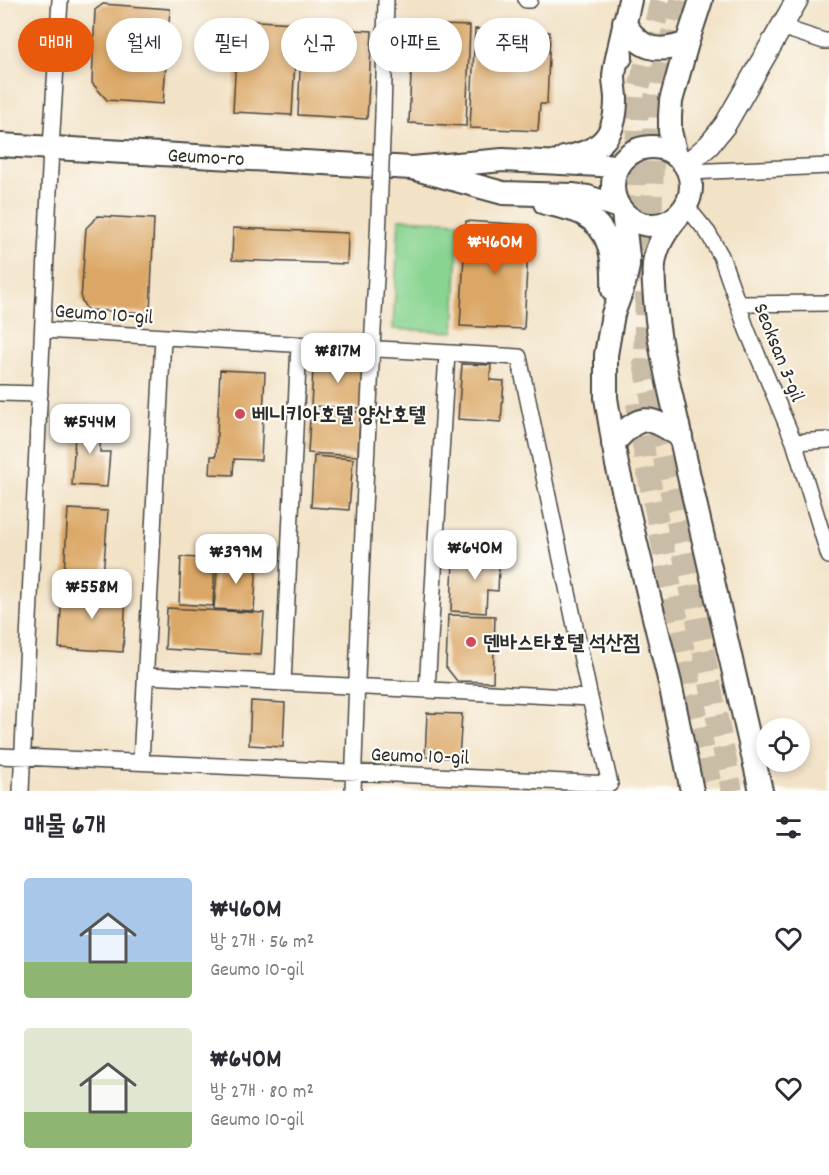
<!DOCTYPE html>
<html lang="ko">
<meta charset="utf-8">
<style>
:root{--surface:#fff;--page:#f7f7f7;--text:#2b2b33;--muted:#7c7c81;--accent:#ea580c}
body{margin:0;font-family:Dekko,"Poor Story",sans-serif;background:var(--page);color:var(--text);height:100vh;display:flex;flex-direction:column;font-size:22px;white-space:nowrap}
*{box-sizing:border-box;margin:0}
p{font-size:20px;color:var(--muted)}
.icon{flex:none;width:33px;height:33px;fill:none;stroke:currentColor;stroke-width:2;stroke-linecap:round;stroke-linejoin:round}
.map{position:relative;height:791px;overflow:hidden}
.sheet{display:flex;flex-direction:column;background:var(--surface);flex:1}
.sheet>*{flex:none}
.hud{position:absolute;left:18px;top:18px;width:794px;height:54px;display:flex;gap:12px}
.buttons{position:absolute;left:756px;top:718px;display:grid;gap:12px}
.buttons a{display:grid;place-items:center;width:54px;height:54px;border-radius:50%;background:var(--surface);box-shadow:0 3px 9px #0003;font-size:30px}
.price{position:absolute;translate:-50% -51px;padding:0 14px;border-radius:12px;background:#fff;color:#222;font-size:20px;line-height:39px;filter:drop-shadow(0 2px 3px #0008)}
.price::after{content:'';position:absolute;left:50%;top:36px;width:18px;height:14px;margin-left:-9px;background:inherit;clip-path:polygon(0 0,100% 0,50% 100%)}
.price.active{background:var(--accent);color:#fff}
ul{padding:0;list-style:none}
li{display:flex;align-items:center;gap:18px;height:150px;padding:0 24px}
li span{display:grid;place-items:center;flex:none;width:168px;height:120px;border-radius:6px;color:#555}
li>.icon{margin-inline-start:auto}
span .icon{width:72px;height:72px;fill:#fffc;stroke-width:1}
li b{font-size:26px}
h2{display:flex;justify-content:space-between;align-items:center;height:72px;padding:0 24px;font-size:26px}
.tag{padding:0 21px;border-radius:27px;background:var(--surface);box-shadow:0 3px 9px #0003;font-size:21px;line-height:54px}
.tag.active{background:var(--accent);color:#fff}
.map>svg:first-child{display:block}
.green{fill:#89d491;stroke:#5a805e;stroke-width:1.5}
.building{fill:#dba766}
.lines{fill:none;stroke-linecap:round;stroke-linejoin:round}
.primary-tunnel{stroke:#cabda7;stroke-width:22;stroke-dasharray:22 11;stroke-linecap:butt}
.street-casing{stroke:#494642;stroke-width:18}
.secondary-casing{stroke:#494642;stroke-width:24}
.primary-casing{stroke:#494642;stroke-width:26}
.street{stroke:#fff;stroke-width:15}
.secondary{stroke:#fff;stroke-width:21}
.primary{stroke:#fff;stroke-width:22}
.street-bridge-casing{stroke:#494642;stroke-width:18;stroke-linecap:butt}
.street-bridge{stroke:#fff;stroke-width:15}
.poi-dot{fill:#d1495b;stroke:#fdfcf7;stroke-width:2}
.labels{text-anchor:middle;stroke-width:4.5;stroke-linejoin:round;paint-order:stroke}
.street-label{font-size:21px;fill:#2b2b2b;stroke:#fdfcf7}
.poi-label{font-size:21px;font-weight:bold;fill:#2b2b2b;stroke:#fdfcf7;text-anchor:start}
</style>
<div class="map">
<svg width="829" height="791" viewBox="0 0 829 791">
<rect width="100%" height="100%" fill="#fdfcf7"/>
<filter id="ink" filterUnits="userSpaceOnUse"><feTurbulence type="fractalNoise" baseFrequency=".0167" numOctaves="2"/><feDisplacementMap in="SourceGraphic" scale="12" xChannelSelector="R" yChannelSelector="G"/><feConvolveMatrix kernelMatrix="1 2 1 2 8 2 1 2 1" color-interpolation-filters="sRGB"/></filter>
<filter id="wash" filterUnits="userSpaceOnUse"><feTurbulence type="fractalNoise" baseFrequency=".008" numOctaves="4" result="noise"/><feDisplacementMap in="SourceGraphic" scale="24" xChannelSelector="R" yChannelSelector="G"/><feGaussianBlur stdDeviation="1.35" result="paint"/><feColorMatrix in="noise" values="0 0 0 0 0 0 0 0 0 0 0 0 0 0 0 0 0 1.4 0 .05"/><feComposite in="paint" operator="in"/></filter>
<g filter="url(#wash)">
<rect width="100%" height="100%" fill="#f2e2c6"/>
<path class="green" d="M399,219L459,222L454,332L393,329Z"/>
<g id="blocks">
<path class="building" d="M103,4L170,9L163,104L107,100L92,83L95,10Z
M238,20L297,23L292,115L233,112Z
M413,24L470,26L466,126L409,123Z
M302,27L372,31L367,119L298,115Z
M475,29L550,32L547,104H540L538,131L470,128Z
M98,216L154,219L150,313L87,310L81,299L86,228Z
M466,221L529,225L524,329L460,326Z
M233,228L348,233L347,264L232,260Z
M325,360L364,362L361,408L311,406L313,370Z
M462,364L491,365L490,380L504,381L501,422L458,419Z
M220,370L265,372L261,460L234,459L233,475L210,474L211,456H216Z
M322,410L360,412L358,456L308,453L310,420Z
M76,418L101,419L100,452H110L107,487L72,485Z
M314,456L353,459L349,510L311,507Z
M68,509L108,511L103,576L64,573Z
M480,546L500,547L498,591L487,590L486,613L451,611L453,560L479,561Z
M181,557L215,559L213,606L179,604Z
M218,559L257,561L254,611L214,609Z
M62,588L126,592L123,652L59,648Z
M167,608L264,613L261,655L165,649Z
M448,615L495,616L493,682L457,681L446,667Z
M251,701L285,703L283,747L249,745Z
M427,713L462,714L459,758L425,757Z"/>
</g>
</g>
<g filter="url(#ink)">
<use href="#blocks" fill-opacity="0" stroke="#494642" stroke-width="1.5"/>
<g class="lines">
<path class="primary-tunnel" d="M681,0L655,98L651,227L646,288L644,363L663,453L732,791
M634,251L635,166L639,89L661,0
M637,403L645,458L712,791"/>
<g class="street-casing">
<path id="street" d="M526,0H530
M781,27L824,41H829
M383,115L386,0
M688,172L829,166
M686,206L708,233L721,256L747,330L794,442L829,556
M738,304L829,303
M0,393L40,394
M794,442L829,440
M146,676L590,698
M283,683L299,345
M427,690L447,353
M0,756L610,784L590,698L519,357L43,330
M141,762L163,338
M21,791L51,148L60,0
M353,791C359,615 366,438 377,262"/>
</g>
<g class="secondary-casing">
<path id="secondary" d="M685,166L709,145L725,125L797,0"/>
</g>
<g class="primary-casing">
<path id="primary" d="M624,22C639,50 658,54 687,43
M621,57L620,44L630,0
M0,145L412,168
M613 186a39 39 0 1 1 78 0a39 39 0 1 1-78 0Z
M676,156L670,131V116L671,101L687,43L701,0
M564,158C600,151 616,138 616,99C616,92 614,84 614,76C615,65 618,54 620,44
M619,166L503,160L412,168L503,193L572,195L588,197L619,207
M545,203C557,206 569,208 581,213C612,228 614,260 613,290
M623,212L628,257V266L624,284L613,314L606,355V398L617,465L670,683L692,791
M680,214C669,227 659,240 655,258C652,271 654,286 655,299C659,358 677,414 688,472L761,791
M613,444C640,412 649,415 681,437"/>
</g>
<use href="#street" class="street"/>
<use href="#secondary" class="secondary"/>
<use href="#primary" class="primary"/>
<g class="street-bridge-casing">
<path id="street-bridge" d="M377,262L383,115"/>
</g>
<use href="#street-bridge" class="street-bridge"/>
</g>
</g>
<g class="poi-dot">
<circle cx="240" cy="414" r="6"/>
<circle cx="471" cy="642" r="6"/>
</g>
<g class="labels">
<g class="street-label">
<text transform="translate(206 156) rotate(3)" y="7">Geumo-ro</text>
<text transform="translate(104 313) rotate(4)" y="7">Geumo 10-gil</text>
<text transform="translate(780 352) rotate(68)" y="7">Seoksan 3-gil</text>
<text transform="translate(420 755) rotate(2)" y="7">Geumo 10-gil</text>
</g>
<g class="poi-label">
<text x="252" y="421">베니키아호텔 양산호텔</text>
<text x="483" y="649">덴바스타호텔 석산점</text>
</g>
</g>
</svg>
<div class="buttons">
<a><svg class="icon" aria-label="locate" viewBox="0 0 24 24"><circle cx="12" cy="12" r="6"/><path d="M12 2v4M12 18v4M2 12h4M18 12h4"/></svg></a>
</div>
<b class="price active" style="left:495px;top:275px">₩460M</b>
<b class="price" style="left:338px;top:384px">₩817M</b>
<b class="price" style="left:90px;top:455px">₩544M</b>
<b class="price" style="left:475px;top:581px">₩640M</b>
<b class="price" style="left:236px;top:585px">₩399M</b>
<b class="price" style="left:92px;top:620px">₩558M</b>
<div class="hud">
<a class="tag active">매매</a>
<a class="tag">월세</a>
<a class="tag">필터</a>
<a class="tag">신규</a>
<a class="tag">아파트</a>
<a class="tag">주택</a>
</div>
</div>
<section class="sheet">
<h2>매물 6개<svg class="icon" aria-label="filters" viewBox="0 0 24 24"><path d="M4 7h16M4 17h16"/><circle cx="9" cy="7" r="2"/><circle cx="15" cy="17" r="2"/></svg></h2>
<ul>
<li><span style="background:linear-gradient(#a9c7e8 70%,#8fb573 0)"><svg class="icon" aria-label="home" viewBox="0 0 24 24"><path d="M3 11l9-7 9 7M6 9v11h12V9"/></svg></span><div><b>₩460M</b><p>방 2개 · 56 m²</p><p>Geumo 10-gil</p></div><svg class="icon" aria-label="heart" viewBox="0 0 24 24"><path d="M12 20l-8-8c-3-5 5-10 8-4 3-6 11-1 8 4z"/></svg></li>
<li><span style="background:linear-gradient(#dfe7d0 70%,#8fb573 0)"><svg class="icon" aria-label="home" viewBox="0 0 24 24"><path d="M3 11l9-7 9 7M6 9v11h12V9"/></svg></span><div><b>₩640M</b><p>방 2개 · 80 m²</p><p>Geumo 10-gil</p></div><svg class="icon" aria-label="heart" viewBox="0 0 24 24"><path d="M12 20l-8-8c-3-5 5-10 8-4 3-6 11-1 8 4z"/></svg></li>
</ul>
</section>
